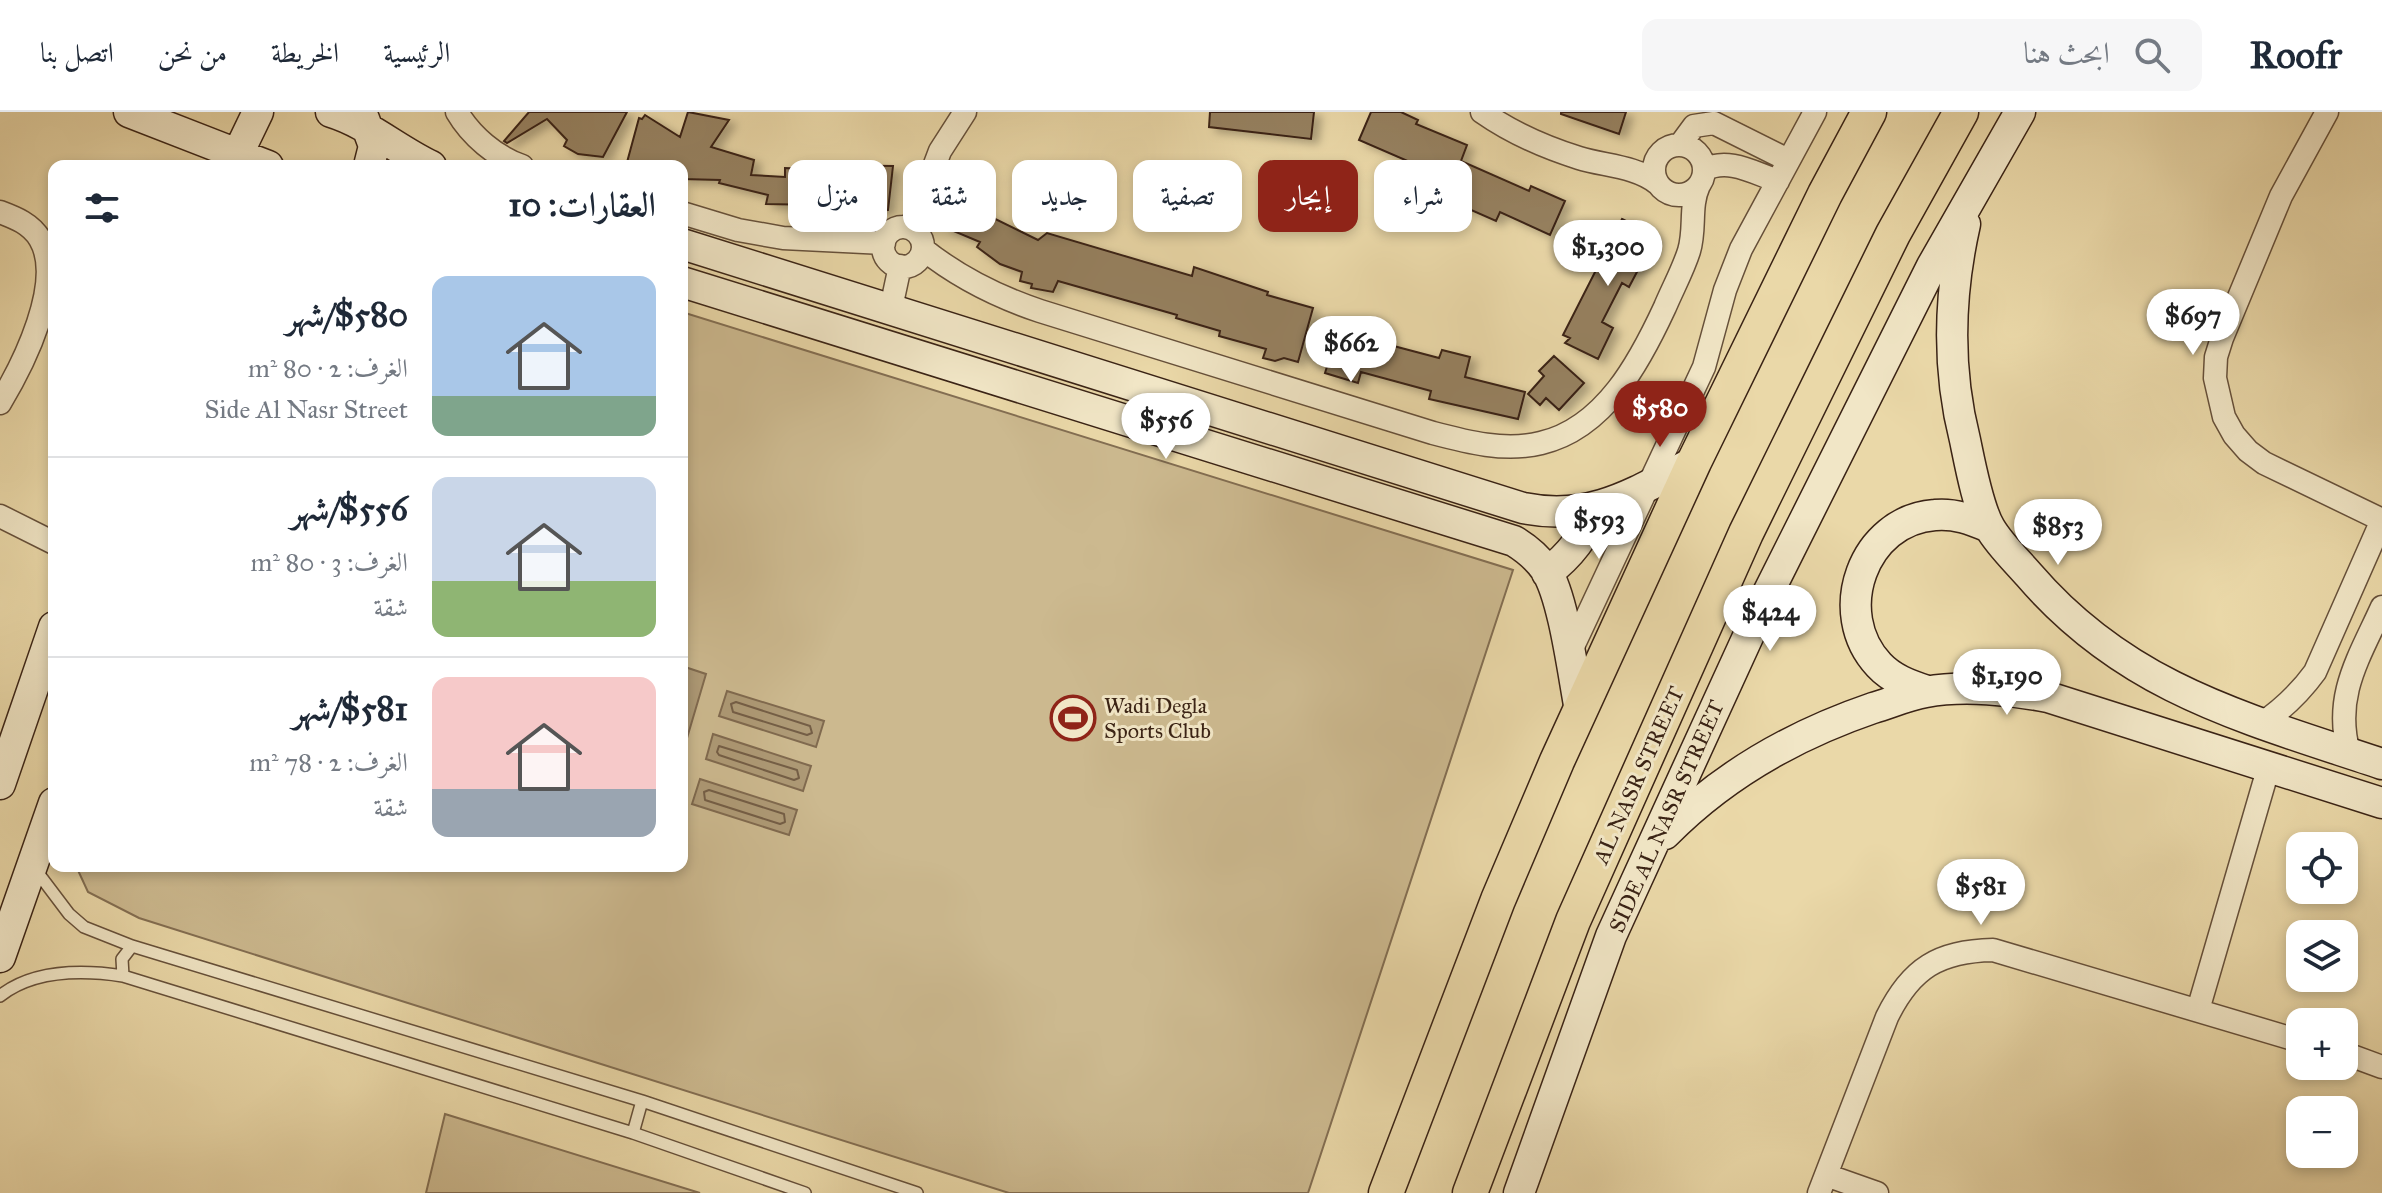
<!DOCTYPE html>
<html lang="ar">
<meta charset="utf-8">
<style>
:root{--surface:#fff;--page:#f6f6f7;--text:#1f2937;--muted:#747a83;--line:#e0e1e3;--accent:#8f2418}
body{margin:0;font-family:"IM FELL Great Primer",Amiri,serif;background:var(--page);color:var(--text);direction:rtl;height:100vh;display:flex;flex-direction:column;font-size:30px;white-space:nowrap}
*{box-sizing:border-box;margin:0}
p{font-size:26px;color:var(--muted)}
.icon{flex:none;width:44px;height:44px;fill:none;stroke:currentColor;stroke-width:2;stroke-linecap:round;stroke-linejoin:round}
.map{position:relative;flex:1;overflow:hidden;direction:ltr}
.panel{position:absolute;left:48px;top:48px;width:640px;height:712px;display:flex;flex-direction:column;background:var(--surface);border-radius:16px;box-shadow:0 4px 12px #0003;direction:rtl}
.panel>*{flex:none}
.banner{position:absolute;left:712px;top:48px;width:760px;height:72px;direction:rtl;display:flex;gap:16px}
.fabs{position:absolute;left:2286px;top:720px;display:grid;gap:16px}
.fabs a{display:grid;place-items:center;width:72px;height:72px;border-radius:16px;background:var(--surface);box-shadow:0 4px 12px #0003;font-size:40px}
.price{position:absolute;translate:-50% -68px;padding:0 18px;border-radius:28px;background:#fff;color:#222;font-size:26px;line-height:52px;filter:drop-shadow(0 2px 4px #0008)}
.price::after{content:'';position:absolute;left:50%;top:48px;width:24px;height:18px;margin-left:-12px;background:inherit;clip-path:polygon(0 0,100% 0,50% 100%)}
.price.active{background:var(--accent);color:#fff}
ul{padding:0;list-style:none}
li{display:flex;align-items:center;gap:24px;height:200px;padding:0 32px}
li+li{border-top:2px solid var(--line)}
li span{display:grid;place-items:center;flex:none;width:224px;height:160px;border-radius:16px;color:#555}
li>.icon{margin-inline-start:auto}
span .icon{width:96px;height:96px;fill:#fffc;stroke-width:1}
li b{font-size:34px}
h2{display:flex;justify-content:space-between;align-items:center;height:96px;padding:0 32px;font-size:34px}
.tag{padding:0 28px;border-radius:16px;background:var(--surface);box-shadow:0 4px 12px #0003;font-size:28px;line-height:72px}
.tag.active{background:var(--accent);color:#fff}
header{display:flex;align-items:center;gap:48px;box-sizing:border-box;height:112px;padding:0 40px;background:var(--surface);border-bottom:2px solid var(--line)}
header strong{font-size:38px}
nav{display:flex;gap:44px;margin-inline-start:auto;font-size:28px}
.search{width:560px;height:72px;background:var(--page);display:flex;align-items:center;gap:20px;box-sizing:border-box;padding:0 28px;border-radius:16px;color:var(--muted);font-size:30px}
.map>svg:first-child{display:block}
.green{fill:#ccb98f;stroke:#836e52;stroke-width:2}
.water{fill:#ae9a76;stroke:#806a4f;stroke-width:2}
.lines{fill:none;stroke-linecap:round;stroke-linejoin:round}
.shore{stroke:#745e46;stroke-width:2}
.building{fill:#968161;stroke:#3a2315;stroke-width:2;filter:url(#shadow)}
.lane-casing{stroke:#66503a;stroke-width:14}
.street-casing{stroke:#66503a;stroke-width:25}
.secondary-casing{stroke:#3a2315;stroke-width:33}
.primary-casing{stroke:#3a2315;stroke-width:37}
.lane{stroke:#f1e6c6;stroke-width:11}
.street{stroke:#f1e6c6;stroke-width:22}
.secondary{stroke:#f1e6c6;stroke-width:30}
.primary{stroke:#ead8a8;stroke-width:34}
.labels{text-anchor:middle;stroke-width:6;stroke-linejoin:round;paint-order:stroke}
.poi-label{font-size:22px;fill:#3a2315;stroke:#f1e6c6;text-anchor:start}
.street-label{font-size:22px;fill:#3a2315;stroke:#f1e6c6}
</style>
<header>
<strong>Roofr</strong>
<div class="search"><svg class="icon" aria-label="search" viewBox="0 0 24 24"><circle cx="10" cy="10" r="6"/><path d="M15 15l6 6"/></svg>ابحث هنا</div>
<nav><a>الرئيسية</a><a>الخريطة</a><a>من نحن</a><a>اتصل بنا</a></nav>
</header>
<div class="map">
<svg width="2382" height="1081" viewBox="0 0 2382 1081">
<defs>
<filter id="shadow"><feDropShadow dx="7" dy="4.5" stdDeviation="4" flood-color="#0004"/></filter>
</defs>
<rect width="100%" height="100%" fill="#ead8a8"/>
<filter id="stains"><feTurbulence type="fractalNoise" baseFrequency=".0025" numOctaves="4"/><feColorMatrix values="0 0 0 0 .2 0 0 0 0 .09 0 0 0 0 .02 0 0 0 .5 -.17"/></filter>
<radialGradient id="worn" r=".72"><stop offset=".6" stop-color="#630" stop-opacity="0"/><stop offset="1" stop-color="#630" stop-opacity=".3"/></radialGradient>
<path class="green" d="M682,200L1513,458L1308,1081H1009L139,806L88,780L76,754H682Z
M445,1002L700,1081H426Z"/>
<path class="water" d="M682,554L706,562L682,643Z
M727,579L824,609L816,635L719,604Z
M713,622L811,654L803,679L706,647Z
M700,667L797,698L789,723L692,692Z"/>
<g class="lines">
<path class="shore" d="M736,590L810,614L812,621L807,623L733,600L731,592Z
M719,634L797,658L799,666L794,668L719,643L717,640Z
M709,678L784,702L785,710L780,712L705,688L704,680Z"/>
</g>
<path class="building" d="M529,0H627L603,45L578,42L564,34L567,28L547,7L507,31L504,29Z
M688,0L729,8L711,35L754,48L751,63L785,65V56L815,57L816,53L893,54L888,98L862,99L858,86L818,93L766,92L768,83L719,71L720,68L682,67V54H626L639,6L642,7L645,3L680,25Z
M1210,0H1314L1311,27L1209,15Z
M1371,0H1401L1418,8L1416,12L1467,33L1461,49L1529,79L1531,74L1565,89L1550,123L1500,100L1496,109L1462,94L1470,76L1359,28Z
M1561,0H1626L1619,22L1561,2Z
M964,69L986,85L979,99L1038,128L1047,121L1192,164L1194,155L1268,180L1267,183L1313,196L1298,250L1284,246L1275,249L1263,246L1266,237L1219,224L1220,219L1176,206L1177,203L1058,169L1053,180L1031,176L1032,172L1020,169L1022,160L1000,152L977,135L980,130L944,115L949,104L943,101Z
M1622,107L1656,124L1629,175L1622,171L1602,210L1613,216L1598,247L1565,231L1570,226L1563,223Z
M1340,212L1373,222L1371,228L1439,246L1442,238L1470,245L1465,265L1525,280L1518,307L1429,287L1431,279L1361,260L1358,271L1325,261Z
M1554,244L1584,271L1559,298L1546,286L1540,293L1528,282L1544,264L1539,259Z"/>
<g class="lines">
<g class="lane-casing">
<path id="lane" d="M35,757L69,802L84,815L132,834L642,989L917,1081
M123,864L122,847L132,834
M0,884C33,858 83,858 123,864L633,1021L805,1081
M633,1021L642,989"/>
</g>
<g class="street-casing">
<path id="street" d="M457,0C471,24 496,45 522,54
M1482,0C1512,21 1544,35 1579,46C1605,54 1635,54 1657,71
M1680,33L1694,14L1714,11L1788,48
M1654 58a25 25 0 1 1 50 0a25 25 0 1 1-50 0Z
M1704,58C1728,45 1754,61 1778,69
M0,100C16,106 31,112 40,127C65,170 23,253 0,291
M682,101L738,118L783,126L884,131
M883 135a20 20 0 1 1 40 0a20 20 0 1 1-40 0Z
M911,116L940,39L965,0
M923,137C958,165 998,185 1040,199L1433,321C1467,330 1505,340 1541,331C1605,316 1640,249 1665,195C1673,176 1683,158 1689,139C1696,116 1689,95 1699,73
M891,196L900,154
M0,404L54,431
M1569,543L1704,255L1725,178L1741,137L1815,0
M2261,612C2283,597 2299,582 2315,560L2382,408L2264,351L2248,339L2234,323L2224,305L2215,266L2216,245L2222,226L2281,84L2327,0
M2349,641C2333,584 2359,546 2382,495
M2198,898L2269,654
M2344,941L2382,955
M1826,1063L1877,1081
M1819,1081L1887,905C1911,856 1939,839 1993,838L2300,929"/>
</g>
<g class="secondary-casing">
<path id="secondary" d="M129,0L268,54
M331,0C367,11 397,38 431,54
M364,7L374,34L369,54
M232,54L258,0
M1965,112C1949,183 1947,257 1965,328C1970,352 1978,396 1990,416C2000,433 2016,448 2029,463C2127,577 2245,606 2382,652
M682,132L1523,396C1592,410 1635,380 1694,350
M682,170L1514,429C1527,437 1537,445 1546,458C1564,487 1573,562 1580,598
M1547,461C1571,443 1585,423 1597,396
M1927,579C1909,573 1892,567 1879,553C1830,501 1863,408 1935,403C1955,401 1972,408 1989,415
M0,672L54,515
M1665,722C1724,662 1794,623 1873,596C1890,591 1908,583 1926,580C1963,573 2012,578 2048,585L2382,691
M0,845L54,691
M1519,1081L1611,824L1767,483L1932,154L2020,0"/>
</g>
<g class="primary-casing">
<path id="primary" d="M1386,1081L1498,788L1557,649L1694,350L1825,82L1869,0
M1470,1081L1573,809L1746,421L1893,122L1961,0"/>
</g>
<use href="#lane" class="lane"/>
<use href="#street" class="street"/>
<use href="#secondary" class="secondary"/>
<use href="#primary" class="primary"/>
</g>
<defs>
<g id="stadium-ring" transform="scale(2.3)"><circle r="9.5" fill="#f1e6c6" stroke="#8f2418" stroke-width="1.5"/><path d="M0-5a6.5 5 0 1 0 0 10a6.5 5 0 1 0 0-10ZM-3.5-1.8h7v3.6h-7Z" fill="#8f2418"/></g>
</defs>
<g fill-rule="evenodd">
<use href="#stadium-ring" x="1073" y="606"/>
</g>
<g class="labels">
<g class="poi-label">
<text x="1104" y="601">Wadi Degla<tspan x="1104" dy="25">Sports Club</tspan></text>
</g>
<g class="street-label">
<text transform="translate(1638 663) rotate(-66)" y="8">AL NASR STREET</text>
<text transform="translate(1666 704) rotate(-66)" y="8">SIDE AL NASR STREET</text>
</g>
</g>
<rect width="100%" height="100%" filter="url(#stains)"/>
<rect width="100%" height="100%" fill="url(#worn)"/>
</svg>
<div class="fabs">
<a><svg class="icon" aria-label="locate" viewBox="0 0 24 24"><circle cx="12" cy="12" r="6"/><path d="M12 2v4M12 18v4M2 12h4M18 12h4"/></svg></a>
<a><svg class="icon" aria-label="layers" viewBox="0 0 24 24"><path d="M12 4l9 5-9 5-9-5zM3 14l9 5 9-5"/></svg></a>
<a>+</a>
<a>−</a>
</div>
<b class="price" style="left:1608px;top:176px">$1,300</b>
<b class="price" style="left:2193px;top:245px">$697</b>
<b class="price" style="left:1351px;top:272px">$662</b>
<b class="price active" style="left:1660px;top:337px">$580</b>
<b class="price" style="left:1166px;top:349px">$556</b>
<b class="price" style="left:1599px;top:449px">$593</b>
<b class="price" style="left:2058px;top:455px">$853</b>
<b class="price" style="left:1770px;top:541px">$424</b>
<b class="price" style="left:2007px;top:605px">$1,190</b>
<b class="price" style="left:1981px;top:815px">$581</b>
<div class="banner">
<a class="tag">شراء</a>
<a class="tag active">إيجار</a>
<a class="tag">تصفية</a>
<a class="tag">جديد</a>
<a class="tag">شقة</a>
<a class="tag">منزل</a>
</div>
<section class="panel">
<h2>العقارات: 10<svg class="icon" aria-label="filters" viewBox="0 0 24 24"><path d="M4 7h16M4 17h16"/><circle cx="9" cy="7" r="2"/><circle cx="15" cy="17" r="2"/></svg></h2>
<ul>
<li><span style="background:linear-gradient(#a9c7e8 75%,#7fa58c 0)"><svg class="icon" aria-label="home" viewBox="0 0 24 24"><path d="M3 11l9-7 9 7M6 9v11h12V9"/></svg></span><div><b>$580/شهر</b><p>الغرف: 2 · 80 m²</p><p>Side Al Nasr Street</p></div></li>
<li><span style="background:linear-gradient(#c9d6e8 65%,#8fb573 0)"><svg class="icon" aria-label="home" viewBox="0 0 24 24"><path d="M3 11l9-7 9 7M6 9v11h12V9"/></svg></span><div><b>$556/شهر</b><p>الغرف: 3 · 80 m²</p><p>شقة</p></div></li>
<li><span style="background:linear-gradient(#f6c9c9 70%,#9aa5b1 0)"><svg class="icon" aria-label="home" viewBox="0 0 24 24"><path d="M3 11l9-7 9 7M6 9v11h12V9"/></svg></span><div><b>$581/شهر</b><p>الغرف: 2 · 78 m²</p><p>شقة</p></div></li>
</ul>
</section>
</div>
